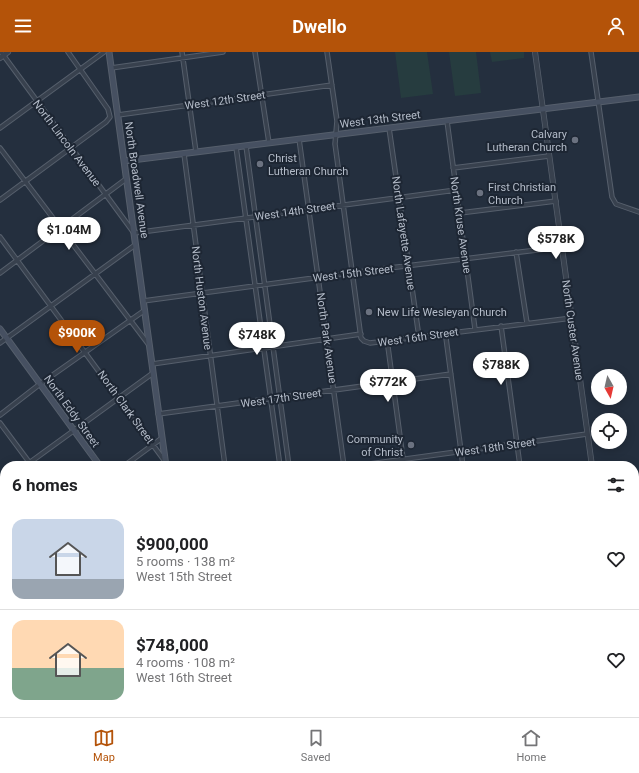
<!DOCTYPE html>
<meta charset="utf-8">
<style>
:root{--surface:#fff;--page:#f6f6f6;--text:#202124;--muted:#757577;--line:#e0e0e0;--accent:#b45309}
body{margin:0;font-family:Roboto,sans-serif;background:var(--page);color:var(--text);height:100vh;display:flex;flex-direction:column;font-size:15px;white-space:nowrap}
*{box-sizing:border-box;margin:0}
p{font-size:13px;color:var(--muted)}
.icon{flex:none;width:22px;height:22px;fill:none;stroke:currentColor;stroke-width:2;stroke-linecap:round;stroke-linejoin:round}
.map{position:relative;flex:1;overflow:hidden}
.side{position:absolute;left:0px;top:409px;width:639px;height:256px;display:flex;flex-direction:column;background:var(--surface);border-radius:16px 16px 0 0;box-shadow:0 2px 10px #0003}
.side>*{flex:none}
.needle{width:26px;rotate:172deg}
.tools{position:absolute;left:591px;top:317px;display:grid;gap:8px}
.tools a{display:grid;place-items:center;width:36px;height:36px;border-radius:50%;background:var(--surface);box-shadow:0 2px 10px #0003;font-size:20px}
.price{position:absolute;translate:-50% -34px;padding:0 9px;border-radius:14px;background:#fff;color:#222;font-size:13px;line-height:26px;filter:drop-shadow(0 1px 2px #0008)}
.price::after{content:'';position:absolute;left:50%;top:24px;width:12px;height:9px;margin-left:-6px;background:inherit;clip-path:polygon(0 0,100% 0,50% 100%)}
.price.selected{background:var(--accent);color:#fff}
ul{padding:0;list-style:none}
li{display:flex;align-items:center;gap:12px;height:100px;padding:0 12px}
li+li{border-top:1px solid var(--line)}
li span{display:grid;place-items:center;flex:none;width:112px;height:80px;border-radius:12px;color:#555}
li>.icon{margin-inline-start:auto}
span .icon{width:48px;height:48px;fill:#fffc;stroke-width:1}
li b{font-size:17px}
h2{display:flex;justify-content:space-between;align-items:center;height:48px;padding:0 12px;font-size:17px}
header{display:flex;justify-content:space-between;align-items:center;height:52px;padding:0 12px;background:var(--accent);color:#fff;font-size:18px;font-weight:700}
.menu{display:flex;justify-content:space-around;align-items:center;height:56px;border-top:1px solid var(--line);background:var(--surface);font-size:11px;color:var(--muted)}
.menu a{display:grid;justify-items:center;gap:2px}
.menu .selected{color:var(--accent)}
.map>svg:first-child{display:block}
.medical{fill:#32303f}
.green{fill:#263c3f}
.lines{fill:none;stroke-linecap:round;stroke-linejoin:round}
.minor-casing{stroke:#565f6c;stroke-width:5.5}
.tertiary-casing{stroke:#565f6c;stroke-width:6}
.secondary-casing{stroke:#565f6c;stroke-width:7}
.minor{stroke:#38414e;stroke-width:3.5}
.tertiary{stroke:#38414e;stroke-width:4.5}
.secondary{stroke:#465061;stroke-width:5}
.worship-dot{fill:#6b7280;stroke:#1d2633;stroke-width:1.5}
.labels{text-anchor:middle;stroke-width:4;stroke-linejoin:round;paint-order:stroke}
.street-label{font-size:11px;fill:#b4bcc9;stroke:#1d2633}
.poi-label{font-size:11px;fill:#b4bcc9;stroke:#1d2633;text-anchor:start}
</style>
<header><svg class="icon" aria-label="menu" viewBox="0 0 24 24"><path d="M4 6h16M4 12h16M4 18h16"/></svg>Dwello<svg class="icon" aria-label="person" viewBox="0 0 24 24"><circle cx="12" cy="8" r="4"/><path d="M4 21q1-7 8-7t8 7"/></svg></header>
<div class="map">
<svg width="639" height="665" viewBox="0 0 639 665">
<rect width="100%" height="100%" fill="#242f3e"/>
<path class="medical" d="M137,660H196L197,665H99Z"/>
<path class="green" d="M395,0H427L433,42L401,46Z
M449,0H476L481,41L455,44Z
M490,0H524V6L492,10Z
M5,505V542L0,543V508Z"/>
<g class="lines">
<g class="minor-casing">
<path id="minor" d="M1,0L134,181L456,138
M182,0L196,100
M255,0L269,91
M327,0L337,69L335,92L361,286L364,289L370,291L572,266
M591,0L612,145L616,152L639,160
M111,16L223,0
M118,63L332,33
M447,69L475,277
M0,76L104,0
M389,76L419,285
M299,87L344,414
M246,94L289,414
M236,95L280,414
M0,96L149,293
M184,102L225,414
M453,116L549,104
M0,148L106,70L110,65L108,57L68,0
M460,161L556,149
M0,185L164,408
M516,200L527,271
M0,221L126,127
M143,249L381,217L562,195
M501,274L520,414
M447,281L446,286L463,414
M389,289L388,295L404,414
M0,291L135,193
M152,312L361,282
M158,362L451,322
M0,363L40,332L145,258
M0,371L32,414
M25,414L153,321
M124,414L162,386
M355,414L587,382
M0,432L5,429
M0,463L5,470
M0,506L5,502
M634,531L639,530
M634,603L639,602
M260,660V665
M314,660L315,665
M323,660L324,665
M379,660L380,665
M438,660L439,665
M200,664L226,660"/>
</g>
<g class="tertiary-casing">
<path id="tertiary" d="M535,0L592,414
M0,6L8,0
M634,464H639
M0,546L5,545
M626,660V665"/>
</g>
<g class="secondary-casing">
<path id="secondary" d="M109,0L166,414
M124,109L639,45
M0,277L100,414
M199,660L200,665"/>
</g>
<use href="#minor" class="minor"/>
<use href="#tertiary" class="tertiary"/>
<use href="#secondary" class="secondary"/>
</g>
<g class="worship-dot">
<circle cx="575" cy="88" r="4"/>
<circle cx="260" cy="112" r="4"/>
<circle cx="480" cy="141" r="4"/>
<circle cx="369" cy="260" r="4"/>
<circle cx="411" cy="393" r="4"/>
</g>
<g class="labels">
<g class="street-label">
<text transform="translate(225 48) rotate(-8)" y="4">West 12th Street</text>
<text transform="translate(380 67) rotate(-7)" y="4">West 13th Street</text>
<text transform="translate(67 91) rotate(53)" y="4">North Lincoln Avenue</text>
<text transform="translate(137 128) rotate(82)" y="4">North Broadwell Avenue</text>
<text transform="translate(295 159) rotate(-8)" y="4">West 14th Street</text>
<text transform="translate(461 173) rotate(82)" y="4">North Kruse Avenue</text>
<text transform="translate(404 181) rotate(82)" y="4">North Lafayette Avenue</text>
<text transform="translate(353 221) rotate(-7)" y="4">West 15th Street</text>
<text transform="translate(202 246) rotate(83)" y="4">North Huston Avenue</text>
<text transform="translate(573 278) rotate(82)" y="4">North Custer Avenue</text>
<text transform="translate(418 285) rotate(-8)" y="4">West 16th Street</text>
<text transform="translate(327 286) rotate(82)" y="4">North Park Avenue</text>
<text transform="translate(281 346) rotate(-8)" y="4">West 17th Street</text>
<text transform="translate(126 355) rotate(54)" y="4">North Clark Street</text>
<text transform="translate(72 359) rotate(54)" y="4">North Eddy Street</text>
<text transform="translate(495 395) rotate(-8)" y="4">West 18th Street</text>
</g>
<g class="poi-label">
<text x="567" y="86" text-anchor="end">Calvary<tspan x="567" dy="13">Lutheran Church</tspan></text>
<text x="268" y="110">Christ<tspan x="268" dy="13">Lutheran Church</tspan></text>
<text x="488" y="139">First Christian<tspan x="488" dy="13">Church</tspan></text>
<text x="377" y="264">New Life Wesleyan Church</text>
<text x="403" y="391" text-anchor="end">Community<tspan x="403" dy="13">of Christ</tspan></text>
</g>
</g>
</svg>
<div class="tools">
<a><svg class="needle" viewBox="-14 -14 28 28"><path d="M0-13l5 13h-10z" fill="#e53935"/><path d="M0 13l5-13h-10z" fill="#757577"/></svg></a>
<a><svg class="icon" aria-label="locate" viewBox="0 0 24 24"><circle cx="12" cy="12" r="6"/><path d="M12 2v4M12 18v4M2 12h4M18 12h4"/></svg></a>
</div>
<b class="price" style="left:69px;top:199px">$1.04M</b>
<b class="price" style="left:556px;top:208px">$578K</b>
<b class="price selected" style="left:77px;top:302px">$900K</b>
<b class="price" style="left:257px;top:304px">$748K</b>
<b class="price" style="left:501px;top:334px">$788K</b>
<b class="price" style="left:388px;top:351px">$772K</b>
<section class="side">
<h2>6 homes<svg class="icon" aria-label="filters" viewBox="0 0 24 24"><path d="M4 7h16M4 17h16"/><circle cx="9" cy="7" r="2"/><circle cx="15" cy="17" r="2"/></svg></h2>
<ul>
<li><span style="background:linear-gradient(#c9d6e8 75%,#9aa5b1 0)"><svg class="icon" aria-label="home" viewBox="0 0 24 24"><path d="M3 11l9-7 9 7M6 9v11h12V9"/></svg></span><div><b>$900,000</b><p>5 rooms · 138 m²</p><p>West 15th Street</p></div><svg class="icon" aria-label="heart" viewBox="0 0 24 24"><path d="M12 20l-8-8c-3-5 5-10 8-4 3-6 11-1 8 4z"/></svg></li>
<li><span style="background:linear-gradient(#ffd9b3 60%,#7fa58c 0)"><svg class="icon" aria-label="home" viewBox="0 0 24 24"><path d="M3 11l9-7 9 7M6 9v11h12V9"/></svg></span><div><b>$748,000</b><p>4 rooms · 108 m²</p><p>West 16th Street</p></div><svg class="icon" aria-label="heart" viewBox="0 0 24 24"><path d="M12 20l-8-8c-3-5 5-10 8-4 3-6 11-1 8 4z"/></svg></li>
</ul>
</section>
</div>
<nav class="menu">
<a class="selected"><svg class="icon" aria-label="map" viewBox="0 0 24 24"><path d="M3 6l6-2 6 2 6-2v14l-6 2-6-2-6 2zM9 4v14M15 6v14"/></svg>Map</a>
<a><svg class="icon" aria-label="saved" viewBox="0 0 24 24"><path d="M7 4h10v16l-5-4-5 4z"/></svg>Saved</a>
<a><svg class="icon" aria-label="home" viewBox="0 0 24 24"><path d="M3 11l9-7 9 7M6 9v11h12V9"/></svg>Home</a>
</nav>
